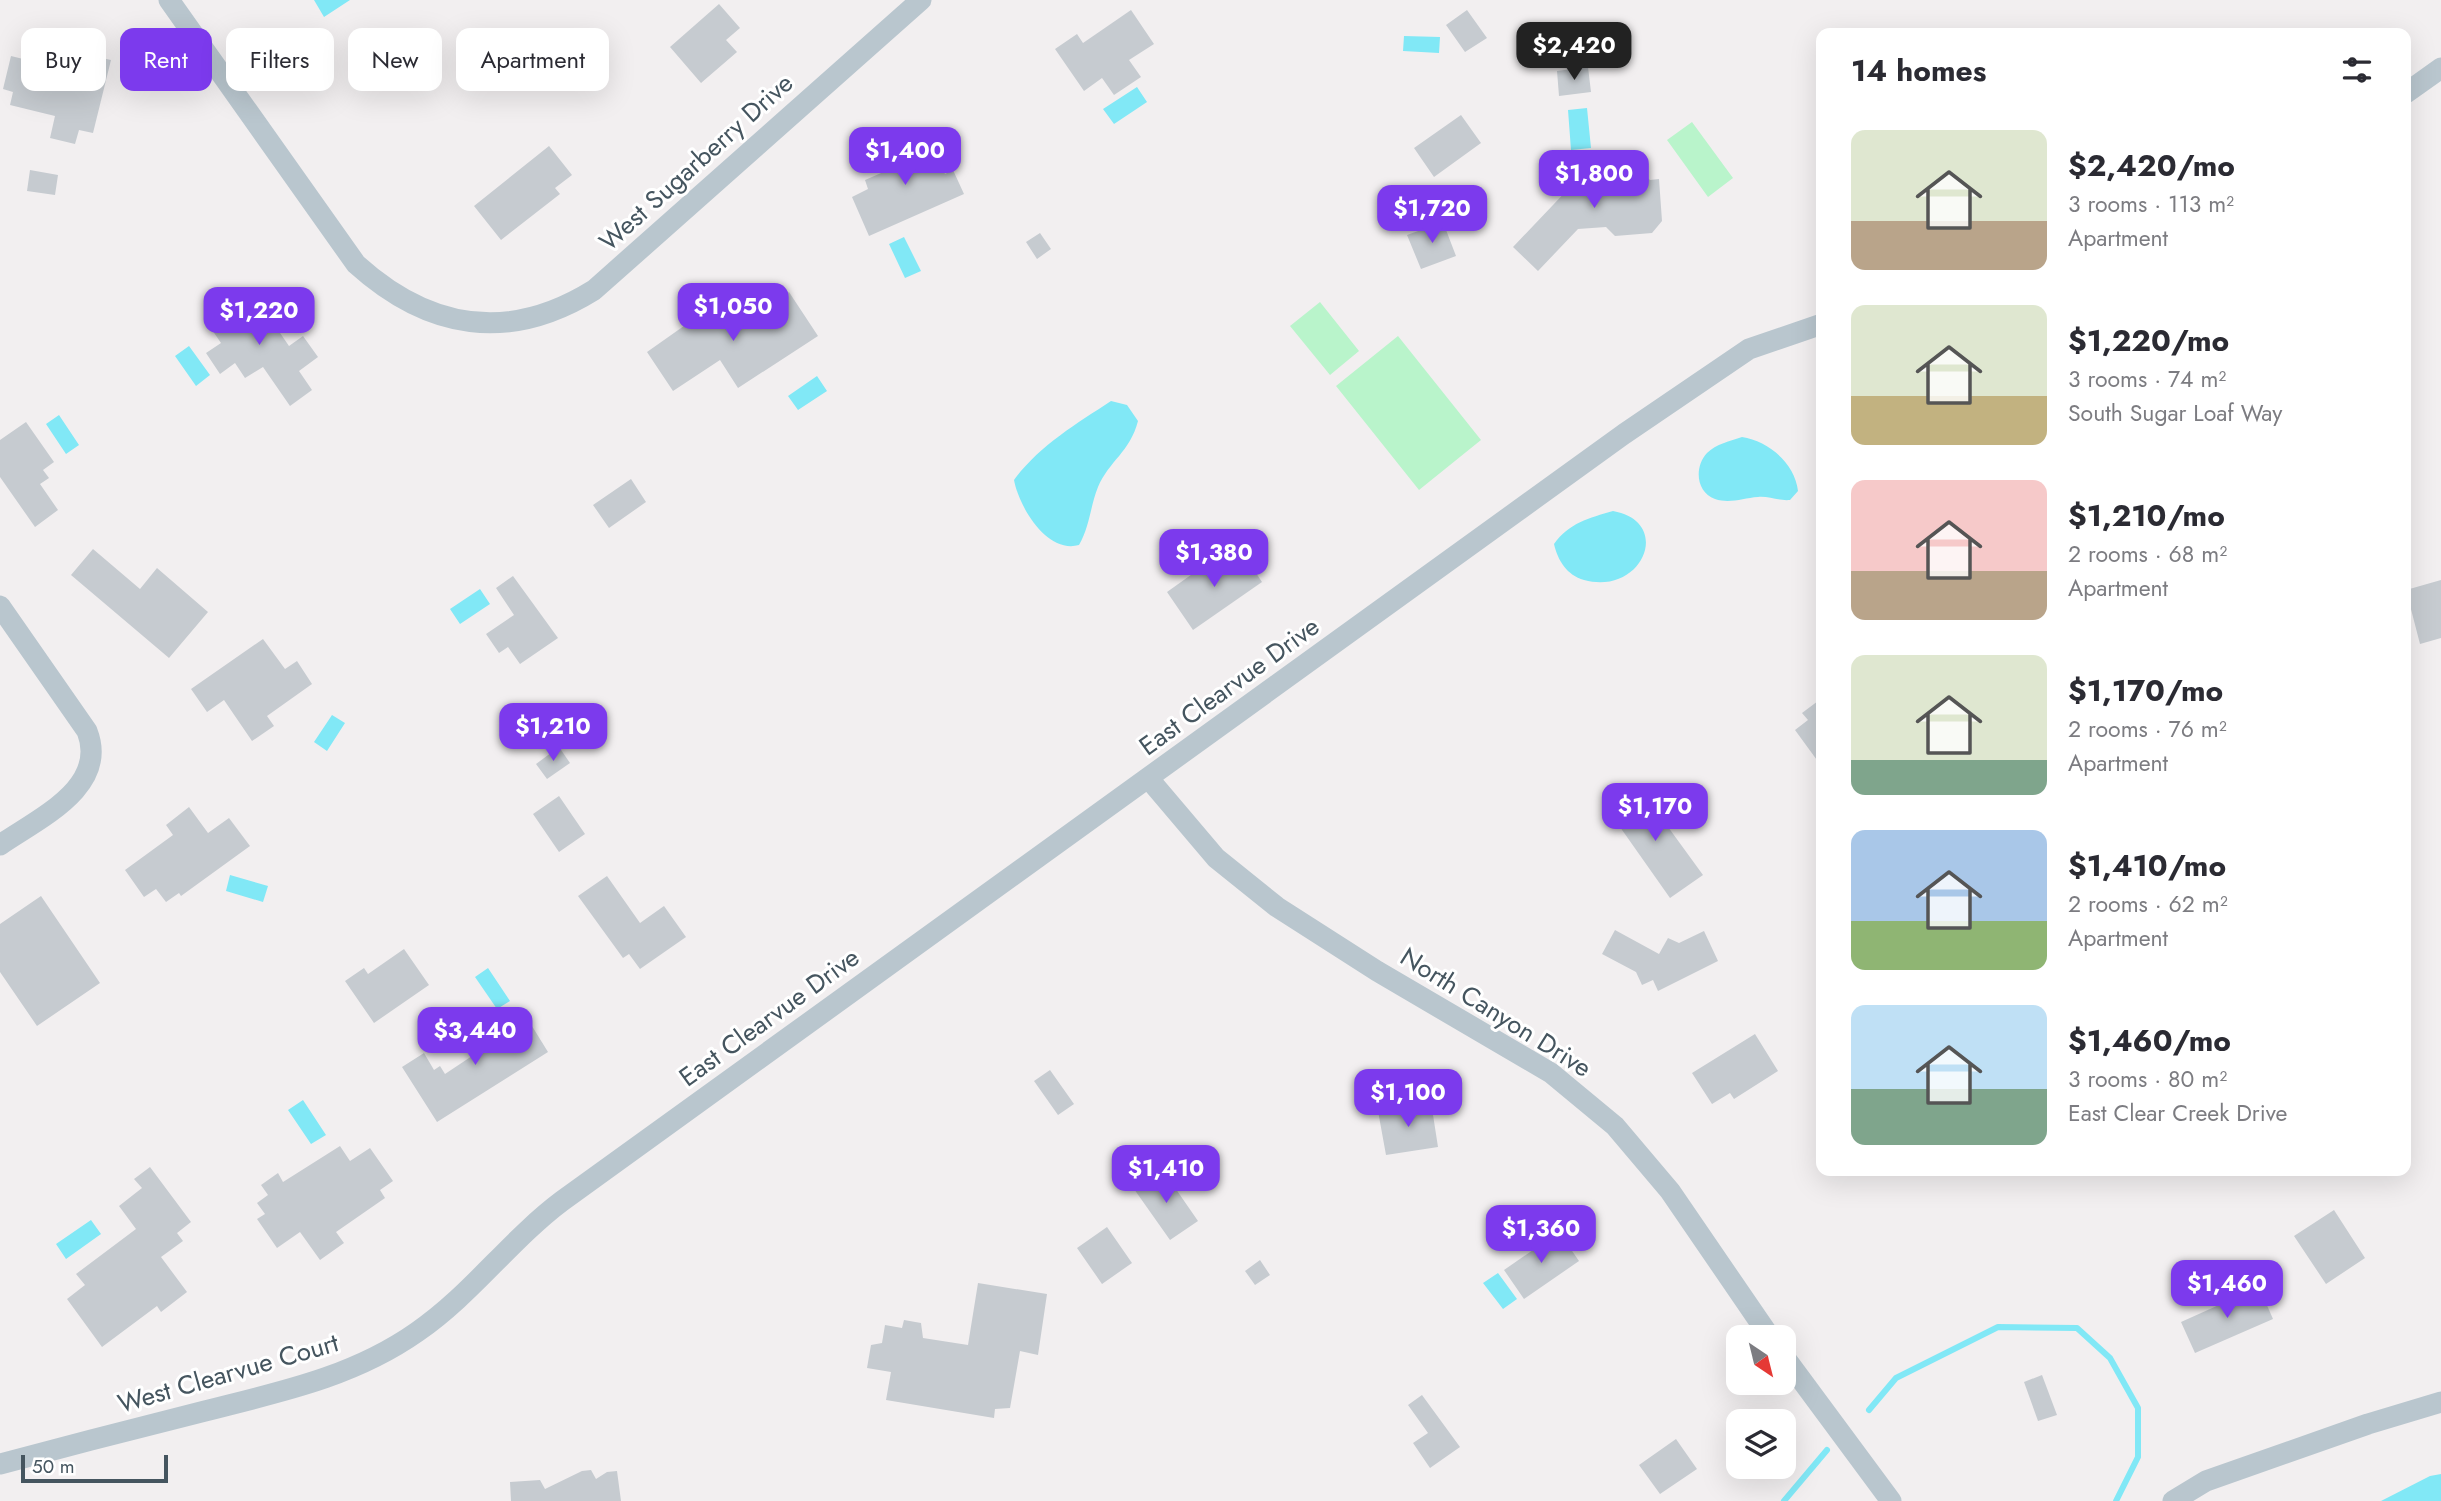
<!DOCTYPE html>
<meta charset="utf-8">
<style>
:root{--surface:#fff;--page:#f7f7f7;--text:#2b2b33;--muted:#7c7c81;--accent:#7c3aed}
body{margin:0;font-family:Jost,sans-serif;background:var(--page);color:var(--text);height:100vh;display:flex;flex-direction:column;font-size:26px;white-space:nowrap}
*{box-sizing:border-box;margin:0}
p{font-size:23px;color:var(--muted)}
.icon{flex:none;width:38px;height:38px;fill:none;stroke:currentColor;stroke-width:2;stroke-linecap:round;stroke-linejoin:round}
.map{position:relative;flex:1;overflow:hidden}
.details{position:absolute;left:1816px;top:28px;width:595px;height:1148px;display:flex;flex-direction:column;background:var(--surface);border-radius:14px;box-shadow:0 7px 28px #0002}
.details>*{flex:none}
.banner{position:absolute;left:21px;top:28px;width:665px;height:63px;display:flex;gap:14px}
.needle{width:46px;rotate:145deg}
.controls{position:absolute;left:1726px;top:1325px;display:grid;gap:14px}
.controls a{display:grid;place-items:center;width:70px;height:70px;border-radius:14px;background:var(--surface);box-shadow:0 7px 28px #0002;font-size:35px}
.scale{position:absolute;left:21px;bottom:18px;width:147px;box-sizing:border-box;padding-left:7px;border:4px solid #45555f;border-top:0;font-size:19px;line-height:24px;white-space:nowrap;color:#45555f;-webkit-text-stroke:5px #fff;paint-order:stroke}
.price{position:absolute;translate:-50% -60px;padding:0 16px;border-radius:14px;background:var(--accent);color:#fff;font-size:23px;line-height:46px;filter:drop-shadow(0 2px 4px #0008)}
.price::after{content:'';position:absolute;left:50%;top:42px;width:21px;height:16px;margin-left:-10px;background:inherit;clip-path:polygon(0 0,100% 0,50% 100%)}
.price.selected{background:#222;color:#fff}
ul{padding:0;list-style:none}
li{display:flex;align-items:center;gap:21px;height:175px;padding:0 35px}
li span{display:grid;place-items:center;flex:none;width:196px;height:140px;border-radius:14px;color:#555}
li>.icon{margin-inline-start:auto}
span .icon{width:84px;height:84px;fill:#fffc;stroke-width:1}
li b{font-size:30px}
h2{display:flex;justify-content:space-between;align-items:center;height:84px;padding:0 35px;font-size:30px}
.tag{padding:0 24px;border-radius:14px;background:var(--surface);box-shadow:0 7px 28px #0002;font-size:24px;line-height:63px}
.tag.selected{background:var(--accent);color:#fff}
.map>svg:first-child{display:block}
.green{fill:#b9f4cb}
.water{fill:#81e8f6}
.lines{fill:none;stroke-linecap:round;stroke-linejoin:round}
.stream{stroke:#81e8f6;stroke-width:6}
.building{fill:#c6cbd0}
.minor{stroke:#b9c6ce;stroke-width:21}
.labels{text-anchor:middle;stroke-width:6;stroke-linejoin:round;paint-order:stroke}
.street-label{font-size:26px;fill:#45555f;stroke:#fff}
</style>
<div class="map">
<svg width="2441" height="1501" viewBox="0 0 2441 1501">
<rect width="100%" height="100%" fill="#f2eff0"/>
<path class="green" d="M1692,122L1733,178L1708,197L1667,140Z
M1320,302L1359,351L1330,375L1290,326Z
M1398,336L1481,440L1419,490L1336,386Z"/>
<path class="water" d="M314,0H350L324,17Z
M1404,36L1440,37L1439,53L1403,51Z
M1137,87L1147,102L1114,124L1103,109Z
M1587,108L1591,148L1571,150L1568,110Z
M904,237L921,271L905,278L889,244Z
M189,346L210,375L196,386L175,356Z
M817,376L827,391L798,410L788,396Z
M1111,401L1127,405L1138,421C1130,452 1109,461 1098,487C1090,507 1090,526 1079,545C1047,554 1019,507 1014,480C1039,446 1076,424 1111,401Z
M59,415L79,445L66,454L46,424Z
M1742,437C1768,441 1795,463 1798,491L1790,500C1778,501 1769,496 1758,497C1743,498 1730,504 1715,499C1696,492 1694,467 1707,453C1716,444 1730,441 1742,437Z
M1613,511C1674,522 1642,596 1584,580C1567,575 1558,561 1554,544C1569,523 1589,518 1613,511Z
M480,589L490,604L460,624L450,609Z
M332,715L345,723L327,751L314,742Z
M230,875L268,886L263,902L226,891Z
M488,968L510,1001L497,1009L475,977Z
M303,1100L326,1135L311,1144L288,1110Z
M91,1220L101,1234L66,1259L56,1244Z
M1498,1273L1517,1299L1503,1309L1483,1283Z
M2441,1474V1501H2381L2430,1476Z"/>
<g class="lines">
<path class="stream" d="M1869,1410L1896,1378L1998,1327L2077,1328L2110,1358L2138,1408V1457L2116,1501
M1784,1501L1827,1450"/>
</g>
<path class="building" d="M719,4L740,28L726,40L737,52L701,83L670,47Z
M1131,10L1154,44L1129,60L1141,77L1114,95L1102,78L1084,91L1055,49L1077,34L1083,43Z
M1467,10L1487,38L1465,52L1446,25Z
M80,53L111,60L93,133L79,130L75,144L50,138L55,116L10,105L13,92L3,89L11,56L76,72Z
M1588,67L1591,92L1559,96L1557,71Z
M1461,115L1481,143L1434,177L1414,148Z
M911,131L925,162L937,157L945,174L953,170L964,194L869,236L852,197L868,189L865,180L895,167L885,142Z
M549,146L572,175L555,188L560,194L501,240L474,206Z
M1610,166L1619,174L1641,172L1650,180L1659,179L1662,221L1652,233L1615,236L1606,227L1578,229L1538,271L1513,247L1572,185L1556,170Z
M30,170L58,175L55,195L27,191Z
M1443,222L1456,256L1421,269L1407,235Z
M1040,233L1051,249L1037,259L1026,242Z
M789,292L818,336L738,388L720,360L673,391L647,352L718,302L735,328Z
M254,295L289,346L303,336L318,357L299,371L312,390L290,406L263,367L245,378L235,363L220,374L206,353L221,343L204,318L233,298L238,306Z
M26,422L54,462L43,470L49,478L40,484L58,510L35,527L0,477V440Z
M631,479L646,502L609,528L593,505Z
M93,549L140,589L157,568L208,612L169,658L71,575Z
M1242,552L1262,582L1193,630L1167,592L1219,555L1225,564Z
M513,576L558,638L520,664L508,647L499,653L486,634L514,615L496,588Z
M2441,580V638L2420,644L2406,590Z
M263,639L285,669L297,661L312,684L267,716L274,726L252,741L224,700L207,712L191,689Z
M1822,698V767L1795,730L1808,720L1802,713Z
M559,747L570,763L547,779L536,764Z
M1639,787L1703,875L1670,898L1608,810Z
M559,796L585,834L559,852L533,814Z
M189,807L208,833L229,818L250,846L181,896L179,893L166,902L156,889L144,897L125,870L173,835L166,825Z
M607,876L640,923L664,906L686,937L640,969L629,954L623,958L578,896Z
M41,896L100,983L37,1026L0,972V924Z
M1615,930L1659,954L1668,938L1679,943L1704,931L1718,961L1658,991L1653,980L1642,985L1636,972L1602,954Z
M404,949L429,985L374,1023L345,981L364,968L368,974Z
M527,1018L548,1052L437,1122L402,1067L424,1053L434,1070L440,1066L445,1074L472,1056L459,1037L485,1021L496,1038Z
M1755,1034L1778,1071L1734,1099L1730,1093L1712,1104L1692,1073Z
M1050,1070L1074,1104L1058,1115L1034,1081Z
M1431,1102L1438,1147L1386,1155L1378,1111Z
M340,1146L350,1161L370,1148L393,1181L380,1190L385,1198L336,1232L344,1243L320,1260L300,1232L277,1248L257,1219L265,1214L257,1203L268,1195L261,1185L278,1173L283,1182Z
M150,1167L191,1222L177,1233L183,1241L161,1257L187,1292L161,1312L157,1306L102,1347L67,1299L85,1285L76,1274L136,1229L119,1206L142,1188L134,1179Z
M1162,1169L1198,1221L1170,1240L1134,1189Z
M2334,1210L2365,1258L2326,1284L2294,1236Z
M1107,1227L1132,1263L1102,1284L1077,1248Z
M1559,1232L1579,1261L1524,1299L1504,1270Z
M1260,1260L1270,1275L1255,1285L1245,1271Z
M978,1283L1047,1294L1038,1355L1020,1351L1010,1408L995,1409L994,1418L886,1400L891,1372L867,1368L871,1345L882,1343L885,1325L902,1328L904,1320L921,1323L923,1338L968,1345Z
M2259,1287L2273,1319L2195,1353L2181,1322Z
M2042,1375L2057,1415L2038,1421L2024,1382Z
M1422,1395L1460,1447L1430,1468L1413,1443L1428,1433L1408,1405Z
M1676,1439L1697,1469L1660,1494L1639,1465Z
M591,1470L596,1479L607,1472L617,1471L621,1501H511L510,1482L540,1480L545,1489L582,1471Z"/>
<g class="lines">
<path class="minor" d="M169,0L356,264C429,330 509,343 594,290L921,0
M2406,93L2441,68
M0,606L87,731C109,787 39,818 0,845
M1149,779L1216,858L1277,907L1377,971L1551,1073L1615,1126L1670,1191L1770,1337
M1783,1355L1891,1501
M0,1464C68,1446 137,1428 205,1411C280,1392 353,1377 417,1332C471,1295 510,1240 562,1201L1624,434L1749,349L1822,324
M2173,1501L2206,1481L2368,1424L2441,1402"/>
</g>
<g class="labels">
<g class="street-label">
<text transform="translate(696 162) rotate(-42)" y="9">West Sugarberry Drive</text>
<text transform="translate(1229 686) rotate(-36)" y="9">East Clearvue Drive</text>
<text transform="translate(1496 1012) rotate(32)" y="9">North Canyon Drive</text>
<text transform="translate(769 1017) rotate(-36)" y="9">East Clearvue Drive</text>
<text transform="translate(228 1373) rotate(-16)" y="9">West Clearvue Court</text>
</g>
</g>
</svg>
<div class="controls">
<a><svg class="needle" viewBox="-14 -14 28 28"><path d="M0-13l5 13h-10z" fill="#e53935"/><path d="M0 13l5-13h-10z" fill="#7c7c81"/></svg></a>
<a><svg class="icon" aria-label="layers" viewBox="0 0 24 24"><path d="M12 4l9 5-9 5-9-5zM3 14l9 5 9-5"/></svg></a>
</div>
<div class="scale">50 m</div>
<b class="price selected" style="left:1574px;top:82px">$2,420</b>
<b class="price" style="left:905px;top:187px">$1,400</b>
<b class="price" style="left:1594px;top:210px">$1,800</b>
<b class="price" style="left:1432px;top:245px">$1,720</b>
<b class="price" style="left:733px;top:343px">$1,050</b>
<b class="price" style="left:259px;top:347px">$1,220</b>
<b class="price" style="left:1214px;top:589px">$1,380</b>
<b class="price" style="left:553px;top:763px">$1,210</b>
<b class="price" style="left:1655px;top:843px">$1,170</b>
<b class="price" style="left:475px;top:1067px">$3,440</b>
<b class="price" style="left:1408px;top:1129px">$1,100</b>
<b class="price" style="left:1166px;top:1205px">$1,410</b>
<b class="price" style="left:1541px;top:1265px">$1,360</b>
<b class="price" style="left:2227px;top:1320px">$1,460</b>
<div class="banner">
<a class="tag">Buy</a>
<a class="tag selected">Rent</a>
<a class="tag">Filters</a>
<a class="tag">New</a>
<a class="tag">Apartment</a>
</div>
<section class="details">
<h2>14 homes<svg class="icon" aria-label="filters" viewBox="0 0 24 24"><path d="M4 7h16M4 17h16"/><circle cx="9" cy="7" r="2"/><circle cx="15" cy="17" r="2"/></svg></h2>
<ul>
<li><span style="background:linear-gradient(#dfe7d0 65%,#b9a48a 0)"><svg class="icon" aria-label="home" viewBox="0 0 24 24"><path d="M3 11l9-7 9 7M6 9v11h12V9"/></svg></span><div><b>$2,420/mo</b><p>3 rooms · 113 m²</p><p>Apartment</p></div></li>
<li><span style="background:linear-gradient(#dfe7d0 65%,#c2b280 0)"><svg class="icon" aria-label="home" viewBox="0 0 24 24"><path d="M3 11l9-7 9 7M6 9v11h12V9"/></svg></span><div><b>$1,220/mo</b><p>3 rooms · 74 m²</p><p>South Sugar Loaf Way</p></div></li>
<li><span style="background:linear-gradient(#f6c9c9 65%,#b9a48a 0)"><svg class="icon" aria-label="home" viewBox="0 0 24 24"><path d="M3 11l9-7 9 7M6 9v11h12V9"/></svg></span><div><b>$1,210/mo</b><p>2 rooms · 68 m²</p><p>Apartment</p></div></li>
<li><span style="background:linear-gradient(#dfe7d0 75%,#7fa58c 0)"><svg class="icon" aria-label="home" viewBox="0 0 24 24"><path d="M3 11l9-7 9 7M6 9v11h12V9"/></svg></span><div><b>$1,170/mo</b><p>2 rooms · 76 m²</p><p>Apartment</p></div></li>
<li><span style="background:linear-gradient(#a9c7e8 65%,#8fb573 0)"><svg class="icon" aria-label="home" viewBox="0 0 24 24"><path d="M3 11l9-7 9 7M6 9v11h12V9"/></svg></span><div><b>$1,410/mo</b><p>2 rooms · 62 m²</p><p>Apartment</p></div></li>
<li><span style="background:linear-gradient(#bfe0f5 60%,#7fa58c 0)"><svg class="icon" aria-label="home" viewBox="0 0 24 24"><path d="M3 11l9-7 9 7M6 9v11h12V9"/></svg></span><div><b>$1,460/mo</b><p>3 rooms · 80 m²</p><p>East Clear Creek Drive</p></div></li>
</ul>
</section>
</div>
